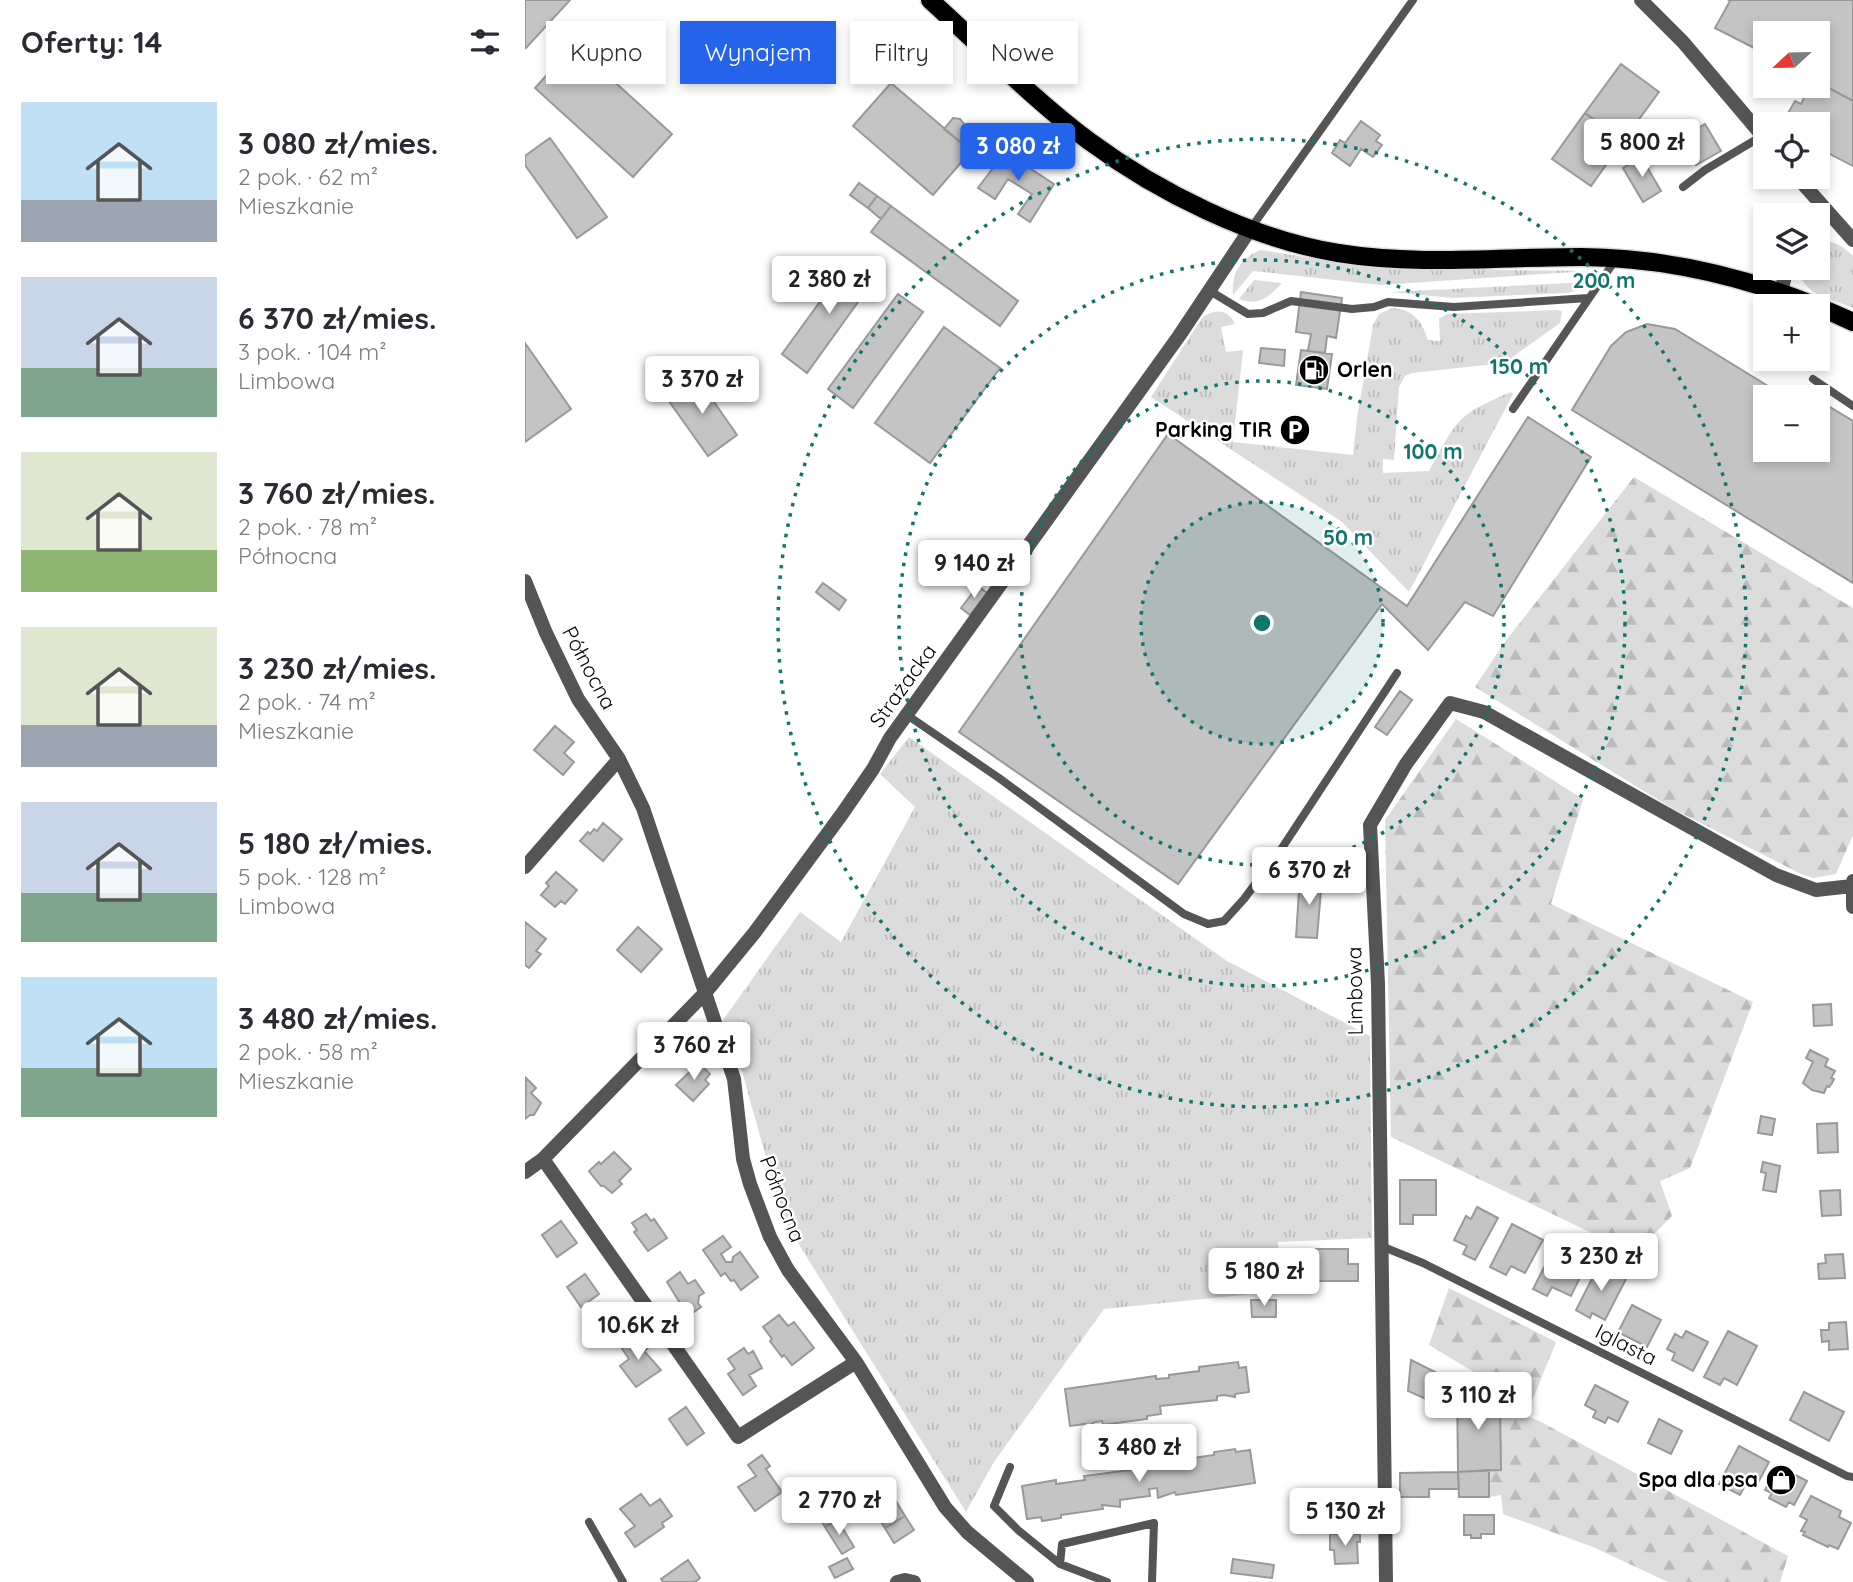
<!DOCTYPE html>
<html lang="pl">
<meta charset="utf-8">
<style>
:root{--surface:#fff;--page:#f2f2f3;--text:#2b2b33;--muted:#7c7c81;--accent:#2563eb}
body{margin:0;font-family:Quicksand,sans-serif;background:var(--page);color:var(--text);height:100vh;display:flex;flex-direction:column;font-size:26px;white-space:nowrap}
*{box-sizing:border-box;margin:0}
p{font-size:23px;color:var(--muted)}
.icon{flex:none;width:38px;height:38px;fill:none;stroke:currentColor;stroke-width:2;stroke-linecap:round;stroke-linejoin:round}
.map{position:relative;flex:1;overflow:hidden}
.side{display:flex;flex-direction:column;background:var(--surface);width:525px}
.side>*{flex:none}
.top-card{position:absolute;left:21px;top:21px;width:665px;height:63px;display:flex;gap:14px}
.needle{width:46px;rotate:248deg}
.buttons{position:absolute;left:1228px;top:21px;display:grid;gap:14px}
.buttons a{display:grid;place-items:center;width:77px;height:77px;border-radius:0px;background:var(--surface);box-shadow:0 4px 10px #0003;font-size:35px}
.price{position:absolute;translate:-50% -60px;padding:0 16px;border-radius:7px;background:#fff;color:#222;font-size:23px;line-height:46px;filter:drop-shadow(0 2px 4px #0008)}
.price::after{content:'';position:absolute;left:50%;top:42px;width:21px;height:16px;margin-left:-10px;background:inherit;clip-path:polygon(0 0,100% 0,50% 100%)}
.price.current{background:var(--accent);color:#fff}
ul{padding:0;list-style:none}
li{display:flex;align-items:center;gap:21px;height:175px;padding:0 21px}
li span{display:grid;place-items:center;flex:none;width:196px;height:140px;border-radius:0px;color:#555}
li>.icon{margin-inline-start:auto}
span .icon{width:84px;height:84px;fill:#fffc;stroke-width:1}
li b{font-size:30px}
h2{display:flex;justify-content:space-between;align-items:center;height:84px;padding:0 21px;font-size:30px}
.pill{padding:0 24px;border-radius:0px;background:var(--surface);box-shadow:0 4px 10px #0003;font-size:24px;line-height:63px}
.pill.current{background:var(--accent);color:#fff}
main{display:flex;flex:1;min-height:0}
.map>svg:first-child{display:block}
.grass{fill:url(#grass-tufts)}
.forest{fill:url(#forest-firs)}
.building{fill:#c4c4c4;stroke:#999;stroke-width:2}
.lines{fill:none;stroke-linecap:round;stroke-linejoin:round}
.primary-casing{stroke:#dbdbdb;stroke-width:21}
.service{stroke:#555;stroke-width:8}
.minor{stroke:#555;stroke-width:14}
.primary{stroke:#000;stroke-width:18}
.ring{fill:none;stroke:#0f766e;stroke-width:3.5;stroke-dasharray:3.5 7}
.labels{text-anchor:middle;stroke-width:5;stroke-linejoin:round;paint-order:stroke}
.poi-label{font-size:21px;font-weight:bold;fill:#000;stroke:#fff;text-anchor:end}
.street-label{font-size:21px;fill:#000;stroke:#fff}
.centre{fill:#0f766e;stroke:#fff;stroke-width:3.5}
.ring-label{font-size:21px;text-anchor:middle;font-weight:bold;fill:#0f766e;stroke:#fff;stroke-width:5;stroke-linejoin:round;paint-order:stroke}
</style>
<main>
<section class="side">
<h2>Oferty: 14<svg class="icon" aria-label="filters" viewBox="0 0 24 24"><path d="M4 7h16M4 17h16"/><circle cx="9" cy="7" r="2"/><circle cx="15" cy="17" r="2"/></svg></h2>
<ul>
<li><span style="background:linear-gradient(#bfe0f5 70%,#9aa5b1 0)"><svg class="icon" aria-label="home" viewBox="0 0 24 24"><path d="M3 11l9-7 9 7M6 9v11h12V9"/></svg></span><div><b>3 080 zł/mies.</b><p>2 pok. · 62 m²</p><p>Mieszkanie</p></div></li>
<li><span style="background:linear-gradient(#c9d6e8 65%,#7fa58c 0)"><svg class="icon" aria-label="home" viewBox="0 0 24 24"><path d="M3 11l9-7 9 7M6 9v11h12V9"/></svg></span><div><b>6 370 zł/mies.</b><p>3 pok. · 104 m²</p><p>Limbowa</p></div></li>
<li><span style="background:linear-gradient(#dfe7d0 70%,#8fb573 0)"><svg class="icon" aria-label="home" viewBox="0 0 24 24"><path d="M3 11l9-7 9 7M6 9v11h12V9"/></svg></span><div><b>3 760 zł/mies.</b><p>2 pok. · 78 m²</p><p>Północna</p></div></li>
<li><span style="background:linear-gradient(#dfe7d0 70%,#9aa5b1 0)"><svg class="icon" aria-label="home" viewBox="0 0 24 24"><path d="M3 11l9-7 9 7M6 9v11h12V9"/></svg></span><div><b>3 230 zł/mies.</b><p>2 pok. · 74 m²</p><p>Mieszkanie</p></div></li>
<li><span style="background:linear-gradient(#c9d6e8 65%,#7fa58c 0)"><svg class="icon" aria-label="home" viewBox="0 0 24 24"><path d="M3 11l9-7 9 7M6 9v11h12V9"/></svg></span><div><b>5 180 zł/mies.</b><p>5 pok. · 128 m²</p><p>Limbowa</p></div></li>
<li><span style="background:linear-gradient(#bfe0f5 65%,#7fa58c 0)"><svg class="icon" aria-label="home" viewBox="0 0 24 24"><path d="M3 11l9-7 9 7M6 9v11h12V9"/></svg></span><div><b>3 480 zł/mies.</b><p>2 pok. · 58 m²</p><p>Mieszkanie</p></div></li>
</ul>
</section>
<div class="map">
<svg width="1328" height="1582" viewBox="0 0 1328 1582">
<defs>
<pattern id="grass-tufts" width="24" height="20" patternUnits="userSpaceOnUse" patternTransform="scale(1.75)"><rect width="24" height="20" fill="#dcdcdc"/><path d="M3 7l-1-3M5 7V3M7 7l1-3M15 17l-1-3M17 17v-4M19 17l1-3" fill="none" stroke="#bbb"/></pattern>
<pattern id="forest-firs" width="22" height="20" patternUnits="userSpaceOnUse" patternTransform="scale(1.75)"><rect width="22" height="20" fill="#dcdcdc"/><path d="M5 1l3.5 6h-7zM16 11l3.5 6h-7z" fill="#bbb"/></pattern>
</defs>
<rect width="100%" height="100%" fill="#fff"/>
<path class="grass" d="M1293,241C1309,240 1317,245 1328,256V308C1305,298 1277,296 1274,268H1293Z
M736,250L836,266L876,269L1064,271L855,285L728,271L708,295C706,274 715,258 736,250Z
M729,280L757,283C743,297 735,307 714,299Z
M1064,282L1056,289L1042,293L927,298L866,292Z
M868,308C889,310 897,321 903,340L915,341L914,319L922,314L1034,310L1037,312L1035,323L979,363L887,373L880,376L874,387L869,460L858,459V473L904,471C932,420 931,415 986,392L988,394L884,592L817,522L626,397L677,318C688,308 704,309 710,324L696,327L701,352L718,350L708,442L828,455L832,418L848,325L854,314Z
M384,737L702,961L845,1036L847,1238L753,1242L756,1291L579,1309L469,1462L441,1512L258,1219L210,1046L198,1020L275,912L316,942L390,807L355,774Z"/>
<path class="forest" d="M1109,477L1328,608V835L1311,874L1288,878L1276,874L1148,809L950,687L979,643Z
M931,719L1058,799L1026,904L1228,1002L1165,1168L1135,1181L1147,1216L1106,1257L1096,1247L866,1137L860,820Z
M924,1288L1031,1342L1005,1406L904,1345Z
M975,1404L1018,1423L1263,1556L1255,1582H1143L1068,1547L978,1514L976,1495L964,1497V1470H976Z"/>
<path class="building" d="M0,0H45L1,48L0,46Z
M1203,0H1328V101L1293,82V33H1241V54L1190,28L1205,1Z
M49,45L147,134L108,177L10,88Z
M1096,64L1134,92L1098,141L1060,113Z
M1293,82L1328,101V166L1293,148V124H1257L1270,101L1276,104L1285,86H1293Z
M366,83L446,151L408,195L328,126Z
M1060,113L1098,141L1066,186L1027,159Z
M428,118L435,119L454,143L446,151L419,129Z
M836,121L855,135L851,141L857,145L848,157L836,149L825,166L807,153L815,140L820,143Z
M1180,124L1196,151L1171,165L1167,159L1173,155L1161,136Z
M25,138L82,217L52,238L0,165V156Z
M480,152L529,184L505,222L493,214L507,194L483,179L470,199L453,188Z
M1116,157L1136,191L1118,202L1098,168Z
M334,183L352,196L343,208L325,195Z
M352,196L366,206L356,219L343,208Z
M366,206L493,301L475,326L346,232Z
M326,259L351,277L282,373L257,354Z
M776,292L817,298L811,338L802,336L800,353L783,351L786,334L771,332Z
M373,294L398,312L328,408L303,389Z
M1122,324L1150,329L1261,397H1241V450H1293V400L1328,421V583L1047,410L1086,346L1101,332Z
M419,327L475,368L405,463L350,423Z
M0,343L46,409L0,442Z
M736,348L760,350L759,366L734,363Z
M776,350L807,354L802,389L771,385Z
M171,376L212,435L183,456L141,397Z
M1003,417L1066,457L968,616L940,602L903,650L857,604L653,884L434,732L643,434L882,606Z
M298,583L321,600L314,610L291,592Z
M453,586L462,593L445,615L436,608Z
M875,691L887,700L862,735L850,727Z
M30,726L49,742L39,753L49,762L38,775L9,750Z
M78,823L97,839L78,861L55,841L63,832L65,834L69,829L72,831Z
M31,872L52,890L40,904L36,901L30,907L16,895L24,886L21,883Z
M775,876L797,878L792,938L771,937Z
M0,922L21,939L11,951L16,954L4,968L0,965Z
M113,927L137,949L116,972L92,950Z
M1306,1004L1307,1025L1289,1026L1288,1005Z
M1285,1050L1303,1059L1300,1066L1310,1071L1306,1078L1309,1079L1307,1083L1304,1087L1302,1086L1299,1093L1287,1090L1278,1083L1288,1062L1281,1058Z
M174,1063L185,1074L180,1080L184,1084L168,1101L151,1085Z
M1,1078L11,1088L6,1093L16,1103L9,1115H5L0,1119Z
M1236,1116L1250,1119L1247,1135L1233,1133Z
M1312,1123L1313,1152L1293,1153L1292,1124Z
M89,1152L106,1169L94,1181L97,1184L87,1193L79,1186H76L64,1171L74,1162L76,1164Z
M1238,1162L1255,1166L1251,1192L1238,1190L1241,1173L1236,1172Z
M875,1180H911V1215H888V1224H875Z
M1315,1190L1316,1215L1297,1216L1295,1191Z
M952,1207L973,1218L950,1260L938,1254L942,1246L929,1240L941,1216L946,1219Z
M121,1214L126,1221L129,1219L142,1238L123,1251L109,1232L112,1230L107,1223Z
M36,1221L52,1243L32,1257L17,1235Z
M987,1224L1018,1240L1000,1273L986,1266L981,1275L965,1267Z
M198,1236L206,1247L196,1254L201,1262H207L208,1257L215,1252L233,1277L216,1290L209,1280L206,1281L200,1273L196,1276L178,1250Z
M1031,1244L1063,1261L1046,1296L1027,1287L1022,1296L1008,1289Z
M790,1249H823V1264H833V1281H791Z
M1318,1254L1320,1278L1294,1279L1293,1264L1301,1263L1300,1255Z
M1074,1265L1101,1279L1080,1320L1067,1313L1065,1318L1051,1310Z
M155,1272L163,1284L170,1280L179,1293L174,1296L173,1303L176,1307L163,1316L142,1282Z
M60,1274L74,1294L56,1307L42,1287Z
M726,1300H751V1317H727Z
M1107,1305L1136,1320L1122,1347L1093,1332Z
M254,1315L263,1326L269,1322L289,1348L267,1365L259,1355L257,1357L245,1341L247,1339L238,1327Z
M1321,1322L1323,1349L1304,1350V1341L1297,1342L1296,1330H1304V1323Z
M1161,1331L1183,1342L1168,1371L1147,1360L1150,1353L1142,1349L1150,1334L1157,1338Z
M1203,1331L1232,1346L1212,1385L1199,1378L1195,1385L1179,1377Z
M112,1335L122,1349L119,1351L136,1370L111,1387L95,1366L104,1359L96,1347Z
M219,1348L223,1354L228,1351L237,1368L224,1375L231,1386L218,1395L203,1374L210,1369L203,1359Z
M886,1360L932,1383V1413L883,1391Z
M713,1362L714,1368L721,1367L724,1392L710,1394V1397L699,1395L692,1396V1400L635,1406L636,1414L622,1416V1419L578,1425L577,1421L570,1422L561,1427V1424L545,1426L540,1389L631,1376V1379L644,1378V1375L674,1371V1367Z
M932,1383L975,1404L976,1470L933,1472Z
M1070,1385L1103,1402L1093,1422L1083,1417L1080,1423L1068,1417L1071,1411L1060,1405Z
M1279,1392L1319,1412L1304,1441L1265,1420Z
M161,1407L179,1433L162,1445L144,1419Z
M1134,1419L1157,1431L1146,1454L1123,1443Z
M1214,1446L1244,1462L1234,1481L1225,1476L1215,1495L1194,1484Z
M710,1449L711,1452L725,1450L730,1483L651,1495L650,1492L633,1498L632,1488L624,1489L625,1496L595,1500V1507L577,1505L578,1509L536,1515V1518L517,1521L516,1517L502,1519L497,1486L531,1480V1484L560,1480L559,1476L629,1467L628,1460L661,1456V1459L689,1455V1452Z
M237,1455L245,1466L241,1469L257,1492L230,1511L213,1487L231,1476L223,1465Z
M1253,1466L1282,1481L1269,1505L1264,1502L1261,1507L1244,1498L1247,1493L1240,1490Z
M964,1470V1497H934L933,1472Z
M933,1472L934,1489H904V1497H875V1473Z
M366,1493L380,1516L360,1528L346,1506Z
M116,1494L125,1506L135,1499L147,1516L137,1523L139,1527L110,1547L100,1533L110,1526L95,1509Z
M1286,1496L1316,1511L1314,1517L1326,1523L1313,1549L1304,1545L1303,1547L1278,1535L1280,1532L1276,1531L1282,1520L1275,1516Z
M323,1500L329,1509L300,1527L295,1518Z
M939,1515H969V1534H956V1538H946V1535H939Z
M380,1516L389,1530L369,1543L360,1528Z
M312,1519L329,1547L317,1554L300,1527Z
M805,1534H835V1542H832L833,1563L810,1564L809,1550H805Z
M322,1558L328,1569L310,1578L304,1567Z
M708,1559L749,1565L747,1578L706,1573Z
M163,1560L175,1578L170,1582H138L136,1579Z"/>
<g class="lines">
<g class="primary-casing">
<path id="primary" d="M405,0C456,46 509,100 564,141C633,192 727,239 813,253C894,266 975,257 1057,257C1151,258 1242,282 1328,322"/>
</g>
<path class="service" d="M1158,187L1180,170L1237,136
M726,228L888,0
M685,291L723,314L738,313L766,301L827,309L849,307L863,302L929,307L1063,298
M1288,379L1328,406
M988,409L1091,259
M382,715L474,778L659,914L683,924L699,921L719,899L757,848L872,673
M856,1246L898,1263L1322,1476L1328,1477
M485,1467L469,1506L493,1530L535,1564L582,1582
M64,1522L98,1582
M535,1564L537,1544L629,1523L627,1582"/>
<path class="minor" d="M1116,0L1158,42L1241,140
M1272,177L1328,240
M1293,226L1305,215
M1256,292L1262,268
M0,581L21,633L53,699L94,759L118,808L209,1079L218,1159L225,1184L245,1237L263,1270L331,1362L420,1507L442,1532L502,1582
M0,867L94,759
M1328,881V907
M18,1159L213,1437L331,1362
M0,1172L18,1159L180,993L230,932L317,814L348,769L365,738L654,336L726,228
M372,1582L380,1580L389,1582
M861,1582L853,984L845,825L881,764L925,703L959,712L1251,875L1291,890L1327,886"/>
<use href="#primary" class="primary"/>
</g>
<circle cx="737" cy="623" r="121" fill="#0f766e" fill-opacity=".12"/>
<g class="ring">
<circle cx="737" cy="623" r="121"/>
<circle cx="737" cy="623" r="242"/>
<circle cx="737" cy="623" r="363"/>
<circle cx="737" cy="623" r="484"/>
</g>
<defs>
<g id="fuel-disc" transform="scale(1.575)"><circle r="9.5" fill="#000" stroke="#fff"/><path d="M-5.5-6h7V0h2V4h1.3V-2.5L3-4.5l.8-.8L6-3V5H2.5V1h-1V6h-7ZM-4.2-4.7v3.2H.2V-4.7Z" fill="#fff"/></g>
<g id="parking-disc" transform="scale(1.575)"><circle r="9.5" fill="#000" stroke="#fff"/><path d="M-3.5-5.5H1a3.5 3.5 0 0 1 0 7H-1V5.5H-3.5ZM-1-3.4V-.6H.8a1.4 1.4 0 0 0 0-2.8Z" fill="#fff"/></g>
<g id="shop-disc" transform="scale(1.575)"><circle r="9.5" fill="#000" stroke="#fff"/><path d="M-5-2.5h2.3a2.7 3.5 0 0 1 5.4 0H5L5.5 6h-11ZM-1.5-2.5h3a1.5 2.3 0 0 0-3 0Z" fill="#fff"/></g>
</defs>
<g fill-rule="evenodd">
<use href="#fuel-disc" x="789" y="370"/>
<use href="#parking-disc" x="770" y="430"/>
<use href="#shop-disc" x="1256" y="1480"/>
</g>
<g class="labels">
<g class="poi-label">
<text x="812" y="377" text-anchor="start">Orlen</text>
<text x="747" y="437">Parking TIR</text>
<text x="1233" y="1487">Spa dla psa</text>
</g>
<g class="street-label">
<text transform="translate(64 668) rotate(62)" y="7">Północna</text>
<text transform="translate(378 686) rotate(-54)" y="7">Strażacka</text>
<text transform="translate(830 991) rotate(-91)" y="7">Limbowa</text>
<text transform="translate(257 1199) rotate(69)" y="7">Północna</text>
<text transform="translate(1101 1345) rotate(27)" y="7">Iglasta</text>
</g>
</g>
<circle cx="737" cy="623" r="10" class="centre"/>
<g class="ring-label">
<text x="1079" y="288">200 m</text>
<text x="994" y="374">150 m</text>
<text x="908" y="459">100 m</text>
<text x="823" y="545">50 m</text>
</g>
</svg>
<div class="buttons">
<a><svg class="needle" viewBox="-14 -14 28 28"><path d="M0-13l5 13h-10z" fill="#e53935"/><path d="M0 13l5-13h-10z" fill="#7c7c81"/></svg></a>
<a><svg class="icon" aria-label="locate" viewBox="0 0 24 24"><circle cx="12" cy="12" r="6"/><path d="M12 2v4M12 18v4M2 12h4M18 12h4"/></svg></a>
<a><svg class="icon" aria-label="layers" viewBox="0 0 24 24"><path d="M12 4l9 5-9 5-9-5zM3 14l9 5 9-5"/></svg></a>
<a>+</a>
<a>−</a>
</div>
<b class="price" style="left:1117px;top:179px">5 800 zł</b>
<b class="price current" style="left:493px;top:183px">3 080 zł</b>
<b class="price" style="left:304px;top:316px">2 380 zł</b>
<b class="price" style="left:177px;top:416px">3 370 zł</b>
<b class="price" style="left:449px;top:600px">9 140 zł</b>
<b class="price" style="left:784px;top:907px">6 370 zł</b>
<b class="price" style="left:169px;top:1082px">3 760 zł</b>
<b class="price" style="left:1076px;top:1293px">3 230 zł</b>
<b class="price" style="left:739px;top:1308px">5 180 zł</b>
<b class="price" style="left:113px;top:1362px">10.6K zł</b>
<b class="price" style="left:953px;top:1432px">3 110 zł</b>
<b class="price" style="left:614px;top:1484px">3 480 zł</b>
<b class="price" style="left:314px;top:1537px">2 770 zł</b>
<b class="price" style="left:820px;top:1548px">5 130 zł</b>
<div class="top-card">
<a class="pill">Kupno</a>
<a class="pill current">Wynajem</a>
<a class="pill">Filtry</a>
<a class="pill">Nowe</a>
</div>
</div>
</main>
